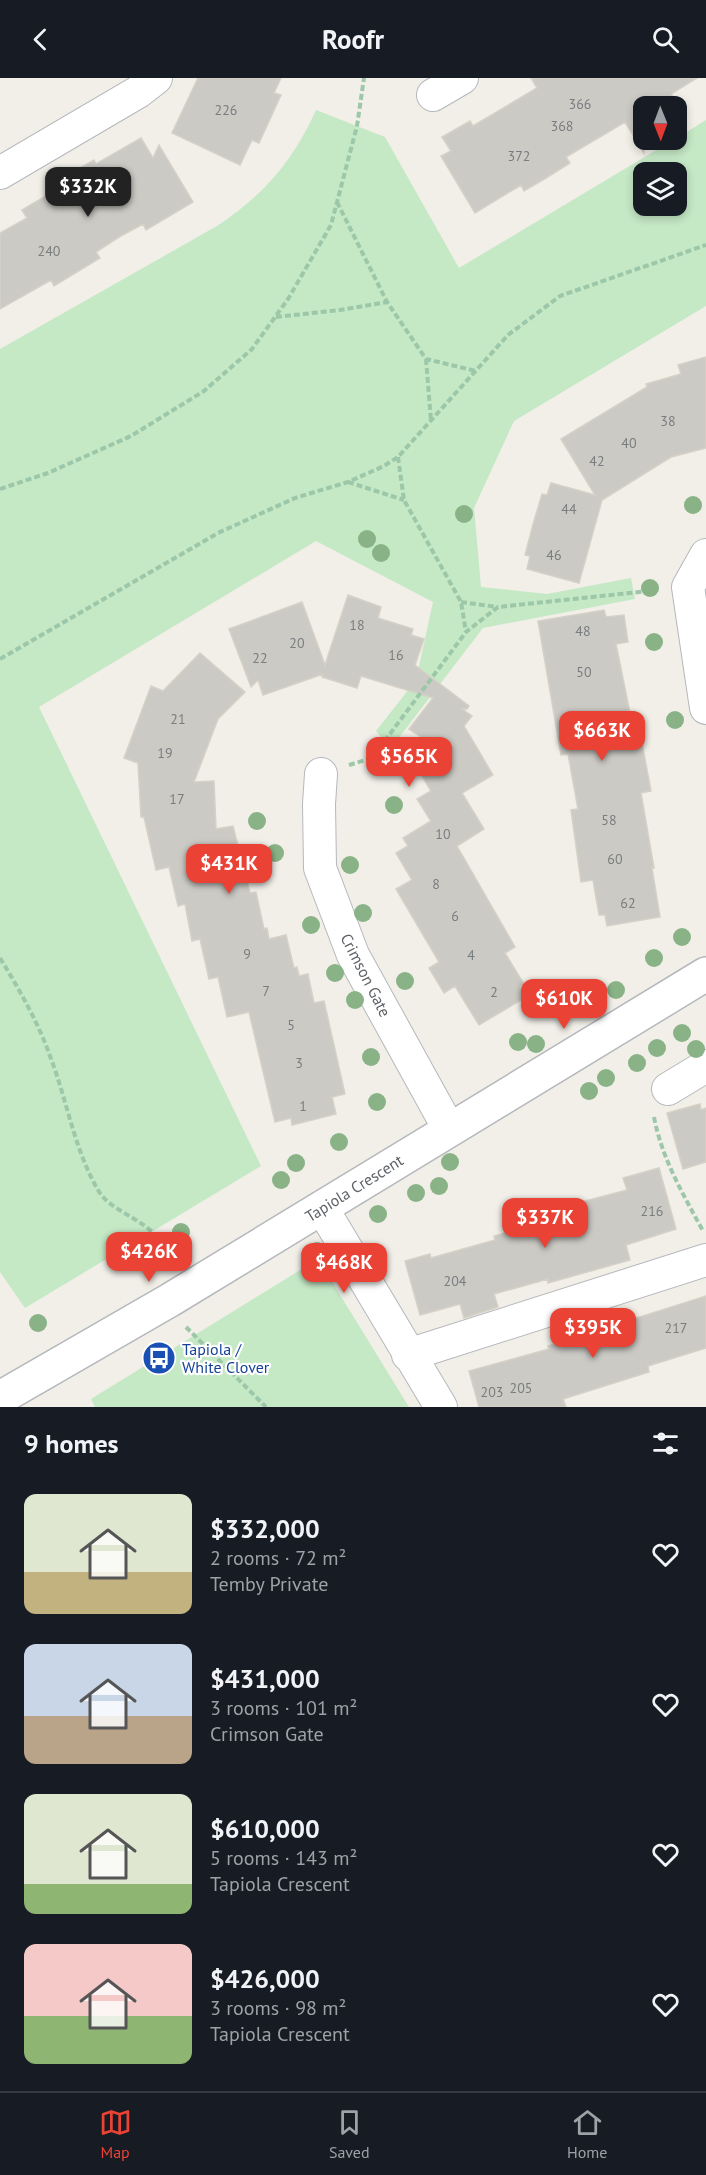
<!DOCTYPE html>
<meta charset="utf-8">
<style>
:root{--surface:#171b24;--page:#242831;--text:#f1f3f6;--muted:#9ea1a6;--line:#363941;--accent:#ea4335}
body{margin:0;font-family:"PT Sans",sans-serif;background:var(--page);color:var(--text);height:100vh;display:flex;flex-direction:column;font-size:22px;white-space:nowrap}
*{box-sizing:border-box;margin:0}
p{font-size:20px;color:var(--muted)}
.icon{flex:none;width:33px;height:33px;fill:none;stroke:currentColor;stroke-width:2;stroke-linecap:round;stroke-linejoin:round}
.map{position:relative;height:1329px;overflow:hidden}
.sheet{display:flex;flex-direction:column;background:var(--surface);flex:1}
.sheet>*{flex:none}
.needle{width:39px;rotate:179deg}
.fabs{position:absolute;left:633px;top:18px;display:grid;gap:12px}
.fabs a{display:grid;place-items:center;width:54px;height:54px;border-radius:12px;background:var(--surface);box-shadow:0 3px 9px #0003;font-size:30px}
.price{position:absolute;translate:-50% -51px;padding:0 14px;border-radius:12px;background:var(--accent);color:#fff;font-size:20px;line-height:39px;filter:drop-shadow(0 2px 3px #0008)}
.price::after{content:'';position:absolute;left:50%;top:36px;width:18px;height:14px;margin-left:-9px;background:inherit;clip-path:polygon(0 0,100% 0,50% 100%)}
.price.selected{background:#222;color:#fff}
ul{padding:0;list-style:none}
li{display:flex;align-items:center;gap:18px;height:150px;padding:0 24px}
li span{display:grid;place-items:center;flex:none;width:168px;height:120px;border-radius:12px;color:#555}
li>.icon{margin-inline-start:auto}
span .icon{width:72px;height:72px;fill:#fffc;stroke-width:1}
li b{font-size:26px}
h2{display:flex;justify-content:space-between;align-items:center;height:72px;padding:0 24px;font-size:26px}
header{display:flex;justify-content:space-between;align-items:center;height:78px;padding:0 24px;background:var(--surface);font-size:27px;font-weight:800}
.menu{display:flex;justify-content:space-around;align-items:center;height:84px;border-top:2px solid var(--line);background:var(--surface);font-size:16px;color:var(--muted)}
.menu a{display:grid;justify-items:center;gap:3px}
.menu .selected{color:var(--accent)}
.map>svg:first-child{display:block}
.green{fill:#c5e8c5;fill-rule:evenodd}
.building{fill:#cccac5;stroke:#d6d1c6;stroke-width:1.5}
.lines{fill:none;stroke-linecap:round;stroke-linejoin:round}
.minor-casing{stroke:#b5b8bc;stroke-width:34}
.tertiary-casing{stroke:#b5b8bc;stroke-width:36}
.path{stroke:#9cc7a9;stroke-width:4;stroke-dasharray:6 3;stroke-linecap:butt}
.minor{stroke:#fff;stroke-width:32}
.tertiary{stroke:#fff;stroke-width:33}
.tree{fill:#89b387}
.labels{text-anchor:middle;stroke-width:4.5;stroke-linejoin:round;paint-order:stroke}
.number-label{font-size:14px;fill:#7a7d7f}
.street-label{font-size:16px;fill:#5f6368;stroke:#fff}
.transit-label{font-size:16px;fill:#164399;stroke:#fff;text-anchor:start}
</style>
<header><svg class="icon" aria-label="back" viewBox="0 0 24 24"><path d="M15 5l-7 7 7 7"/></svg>Roofr<svg class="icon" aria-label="search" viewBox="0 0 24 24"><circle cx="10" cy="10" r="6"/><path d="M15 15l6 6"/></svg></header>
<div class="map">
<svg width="706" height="1329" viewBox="0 0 706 1329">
<rect width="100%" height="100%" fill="#f1efe8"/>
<path class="green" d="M316,32L385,59L459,190L673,62H676L677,60L706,42V228L514,343L474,430L481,509L547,516L631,500L635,521L483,550L391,670L376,653L416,602L433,524L316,463L39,629L261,1088L25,1230L0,1194V271L217,148C264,117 293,83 316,32ZM644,94H676V128H644Z
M318,1181L409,1329H95L91,1321Z"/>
<path class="building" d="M198,0H281L274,15L281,17L259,65L252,62L240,87L172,55Z
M531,0H697L671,16L679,28H644V75L625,44L566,79L570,85L546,100L524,113L521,107L475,135L441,78L451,73L442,59L470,43L473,48L537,10Z
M141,60L153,80L159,67L193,124L146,152L143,146L119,159L96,174L100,180L54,208L51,202L0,231V155L27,140L22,132L66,106L63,100L94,82L96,86Z
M706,279V370L671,379L602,422L579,505L527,491L530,478L525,477L534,443L542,416L547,417L551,405L595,417L561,361L647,309L646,306L681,296L678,287Z
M348,517L381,529L378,540L413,551L411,557L424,561L415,587L469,628L467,631H462L472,638L464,648L493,697L462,715L484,751L457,768L515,869L505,875L524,906L520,909L526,919L479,947L455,908L444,915L429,890L439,884L396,811L412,802L396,775L408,768L403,760L431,743L417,721L431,713L422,698L444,685L418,664L421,659L409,651L433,620L361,598L357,610L322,599L323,596L263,617L258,602L251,609L229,551L302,524L325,587Z
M604,532L606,539L624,537L628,564L616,566L632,645L638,644L651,713L641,715L654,790H652L660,839L607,848L605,837H599L593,802L581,804L571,732L578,731L568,676L561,677L538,543Z
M200,575L245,614L218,641L194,704L214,703L216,751L233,748L250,815L256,814L264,851L267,850L269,861L286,857L294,890L297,889L299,898L308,896L314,925L324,923L345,1016L332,1019L336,1036L292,1047L291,1040L275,1044L249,934L227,939L218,899L209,901L200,861L192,863L185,826L178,828L169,789L156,792L144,739H141L138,685L124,680L151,608L163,613Z
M700,1026L701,1032L706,1030V1084L683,1091L667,1035Z
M659,1090L676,1151L626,1167L630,1182L548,1205V1201L494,1216L498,1229L464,1240L460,1226L420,1237L405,1183L430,1176L431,1180L495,1162L494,1158L532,1148L531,1142L563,1133L562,1129L627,1112L623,1100Z
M706,1218V1270L648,1288L649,1294L563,1321L566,1329H479L469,1293L549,1271L548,1268Z"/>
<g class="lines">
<g class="minor-casing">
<path id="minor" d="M433,17L462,0
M0,95L138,14L156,0
M706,477L688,509L706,630
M321,696L319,726L320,790L353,877L449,1051
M668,1011L706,988
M322,1130L441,1329
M408,1277L706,1182"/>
</g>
<g class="tertiary-casing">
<path id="tertiary" d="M0,1320L170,1222L706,896"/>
</g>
<path class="path" d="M337,124L387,224L426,281L476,293
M276,239L340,232L387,224
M426,281L431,343
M398,379L404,422L461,524L466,554
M348,404L404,422
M0,411L48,395L131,358L204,313L252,271L288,221L331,147L357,48L364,0
M461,524L498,529
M0,581L218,455L295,420L348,404L384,388L398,379L508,257L560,218L706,167
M349,687L372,680L466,554L498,529L658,512
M0,880C19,911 38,944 50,978C67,1022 74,1071 98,1112C110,1134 146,1140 161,1165L145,1175L158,1193
M654,1039C662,1081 683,1116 703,1153
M186,1249L266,1329"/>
<use href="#minor" class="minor"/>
<use href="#tertiary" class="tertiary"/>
</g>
<g class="tree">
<circle cx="693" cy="427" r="9"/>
<circle cx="464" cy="436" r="9"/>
<circle cx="367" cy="461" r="9"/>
<circle cx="381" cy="475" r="9"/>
<circle cx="650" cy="510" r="9"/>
<circle cx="654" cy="564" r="9"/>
<circle cx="675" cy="642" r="9"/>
<circle cx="394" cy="727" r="9"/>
<circle cx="257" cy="743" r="9"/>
<circle cx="275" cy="775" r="9"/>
<circle cx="350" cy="787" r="9"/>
<circle cx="363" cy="835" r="9"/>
<circle cx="311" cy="847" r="9"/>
<circle cx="682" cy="859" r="9"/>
<circle cx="654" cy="880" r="9"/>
<circle cx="335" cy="895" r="9"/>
<circle cx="405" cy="903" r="9"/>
<circle cx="616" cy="912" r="9"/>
<circle cx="355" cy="922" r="9"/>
<circle cx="594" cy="927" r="9"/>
<circle cx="682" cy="955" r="9"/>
<circle cx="518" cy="964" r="9"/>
<circle cx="536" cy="966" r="9"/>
<circle cx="657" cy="970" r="9"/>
<circle cx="696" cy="971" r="9"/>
<circle cx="371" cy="979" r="9"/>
<circle cx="637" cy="985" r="9"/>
<circle cx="606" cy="1000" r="9"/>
<circle cx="589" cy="1013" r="9"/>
<circle cx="377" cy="1024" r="9"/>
<circle cx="339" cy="1064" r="9"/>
<circle cx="450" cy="1084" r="9"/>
<circle cx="296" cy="1085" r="9"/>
<circle cx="281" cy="1102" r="9"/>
<circle cx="439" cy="1108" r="9"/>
<circle cx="416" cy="1115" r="9"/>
<circle cx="378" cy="1136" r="9"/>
<circle cx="181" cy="1154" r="9"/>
<circle cx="317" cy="1173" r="9"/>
<circle cx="137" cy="1183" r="9"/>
<circle cx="38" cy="1245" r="9"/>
</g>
<defs>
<g id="bus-disc" transform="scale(1.725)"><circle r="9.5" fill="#1a4fb4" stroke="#fff"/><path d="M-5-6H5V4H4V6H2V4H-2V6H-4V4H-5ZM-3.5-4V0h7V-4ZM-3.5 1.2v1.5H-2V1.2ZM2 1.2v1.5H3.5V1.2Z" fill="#fff"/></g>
</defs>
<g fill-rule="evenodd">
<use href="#bus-disc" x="159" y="1280"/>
</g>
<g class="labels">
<g class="number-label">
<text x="580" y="31">366</text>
<text x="226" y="37">226</text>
<text x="562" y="53">368</text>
<text x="519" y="83">372</text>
<text x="49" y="178">240</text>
<text x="668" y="348">38</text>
<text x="629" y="370">40</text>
<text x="597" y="388">42</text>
<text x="569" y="436">44</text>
<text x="554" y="482">46</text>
<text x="357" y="552">18</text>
<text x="583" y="558">48</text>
<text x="297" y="570">20</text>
<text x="396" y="582">16</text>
<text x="260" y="585">22</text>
<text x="584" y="599">50</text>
<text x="178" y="646">21</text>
<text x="165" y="680">19</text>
<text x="177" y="726">17</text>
<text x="609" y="747">58</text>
<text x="443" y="761">10</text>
<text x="615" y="786">60</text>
<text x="436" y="811">8</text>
<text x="628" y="830">62</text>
<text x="455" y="843">6</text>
<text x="247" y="881">9</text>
<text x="471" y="882">4</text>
<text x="266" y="918">7</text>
<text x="494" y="919">2</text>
<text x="291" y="952">5</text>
<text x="299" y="990">3</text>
<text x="303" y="1033">1</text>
<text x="652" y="1138">216</text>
<text x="455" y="1208">204</text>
<text x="676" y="1255">217</text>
<text x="521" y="1315">205</text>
<text x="492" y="1319">203</text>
</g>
<g class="street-label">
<text transform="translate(366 897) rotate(63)" y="6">Crimson Gate</text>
<text transform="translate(354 1110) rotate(-32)" y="6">Tapiola Crescent</text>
</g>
<g class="transit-label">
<text x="182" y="1277">Tapiola /<tspan x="182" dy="18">White Clover</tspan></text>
</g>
</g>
</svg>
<div class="fabs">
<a><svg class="needle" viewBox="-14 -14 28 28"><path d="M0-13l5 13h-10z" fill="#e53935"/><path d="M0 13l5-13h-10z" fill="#9ea1a6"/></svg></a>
<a><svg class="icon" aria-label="layers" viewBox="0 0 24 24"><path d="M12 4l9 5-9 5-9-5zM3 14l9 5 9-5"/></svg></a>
</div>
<b class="price selected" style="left:88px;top:140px">$332K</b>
<b class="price" style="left:602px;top:684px">$663K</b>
<b class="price" style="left:409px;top:710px">$565K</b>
<b class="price" style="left:229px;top:817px">$431K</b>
<b class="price" style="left:564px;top:952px">$610K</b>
<b class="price" style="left:545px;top:1171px">$337K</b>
<b class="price" style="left:149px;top:1205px">$426K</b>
<b class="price" style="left:344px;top:1216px">$468K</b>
<b class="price" style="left:593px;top:1281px">$395K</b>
</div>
<section class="sheet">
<h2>9 homes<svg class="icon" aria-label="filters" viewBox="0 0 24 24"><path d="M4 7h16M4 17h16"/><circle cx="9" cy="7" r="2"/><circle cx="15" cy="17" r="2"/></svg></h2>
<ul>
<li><span style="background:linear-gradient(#dfe7d0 65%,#c2b280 0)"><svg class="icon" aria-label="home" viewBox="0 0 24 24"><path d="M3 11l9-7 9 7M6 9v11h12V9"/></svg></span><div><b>$332,000</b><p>2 rooms · 72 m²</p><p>Temby Private</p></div><svg class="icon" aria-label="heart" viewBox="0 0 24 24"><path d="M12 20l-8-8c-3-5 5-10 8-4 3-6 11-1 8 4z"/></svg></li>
<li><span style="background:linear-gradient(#c9d6e8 60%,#b9a48a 0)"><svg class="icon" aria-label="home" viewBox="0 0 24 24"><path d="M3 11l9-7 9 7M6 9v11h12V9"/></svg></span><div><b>$431,000</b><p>3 rooms · 101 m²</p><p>Crimson Gate</p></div><svg class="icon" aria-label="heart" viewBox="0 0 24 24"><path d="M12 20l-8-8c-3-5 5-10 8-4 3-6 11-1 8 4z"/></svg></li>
<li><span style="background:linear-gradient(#dfe7d0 75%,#8fb573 0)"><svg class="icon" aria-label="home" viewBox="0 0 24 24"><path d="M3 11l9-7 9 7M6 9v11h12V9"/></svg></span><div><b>$610,000</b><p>5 rooms · 143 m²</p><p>Tapiola Crescent</p></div><svg class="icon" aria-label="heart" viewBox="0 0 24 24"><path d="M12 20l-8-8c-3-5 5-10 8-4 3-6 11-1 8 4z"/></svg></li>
<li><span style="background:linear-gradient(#f6c9c9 60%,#8fb573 0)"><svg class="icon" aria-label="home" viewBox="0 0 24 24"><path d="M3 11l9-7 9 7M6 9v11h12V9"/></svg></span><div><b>$426,000</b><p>3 rooms · 98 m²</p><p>Tapiola Crescent</p></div><svg class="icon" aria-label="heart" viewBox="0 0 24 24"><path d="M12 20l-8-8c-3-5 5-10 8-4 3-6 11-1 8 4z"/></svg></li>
</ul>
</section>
<nav class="menu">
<a class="selected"><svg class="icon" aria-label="map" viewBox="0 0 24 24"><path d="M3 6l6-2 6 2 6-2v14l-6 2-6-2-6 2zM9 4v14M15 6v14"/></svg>Map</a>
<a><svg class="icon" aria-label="saved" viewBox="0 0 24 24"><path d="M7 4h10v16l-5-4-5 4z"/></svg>Saved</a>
<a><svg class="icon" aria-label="home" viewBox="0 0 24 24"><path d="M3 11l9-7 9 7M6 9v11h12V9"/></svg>Home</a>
</nav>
